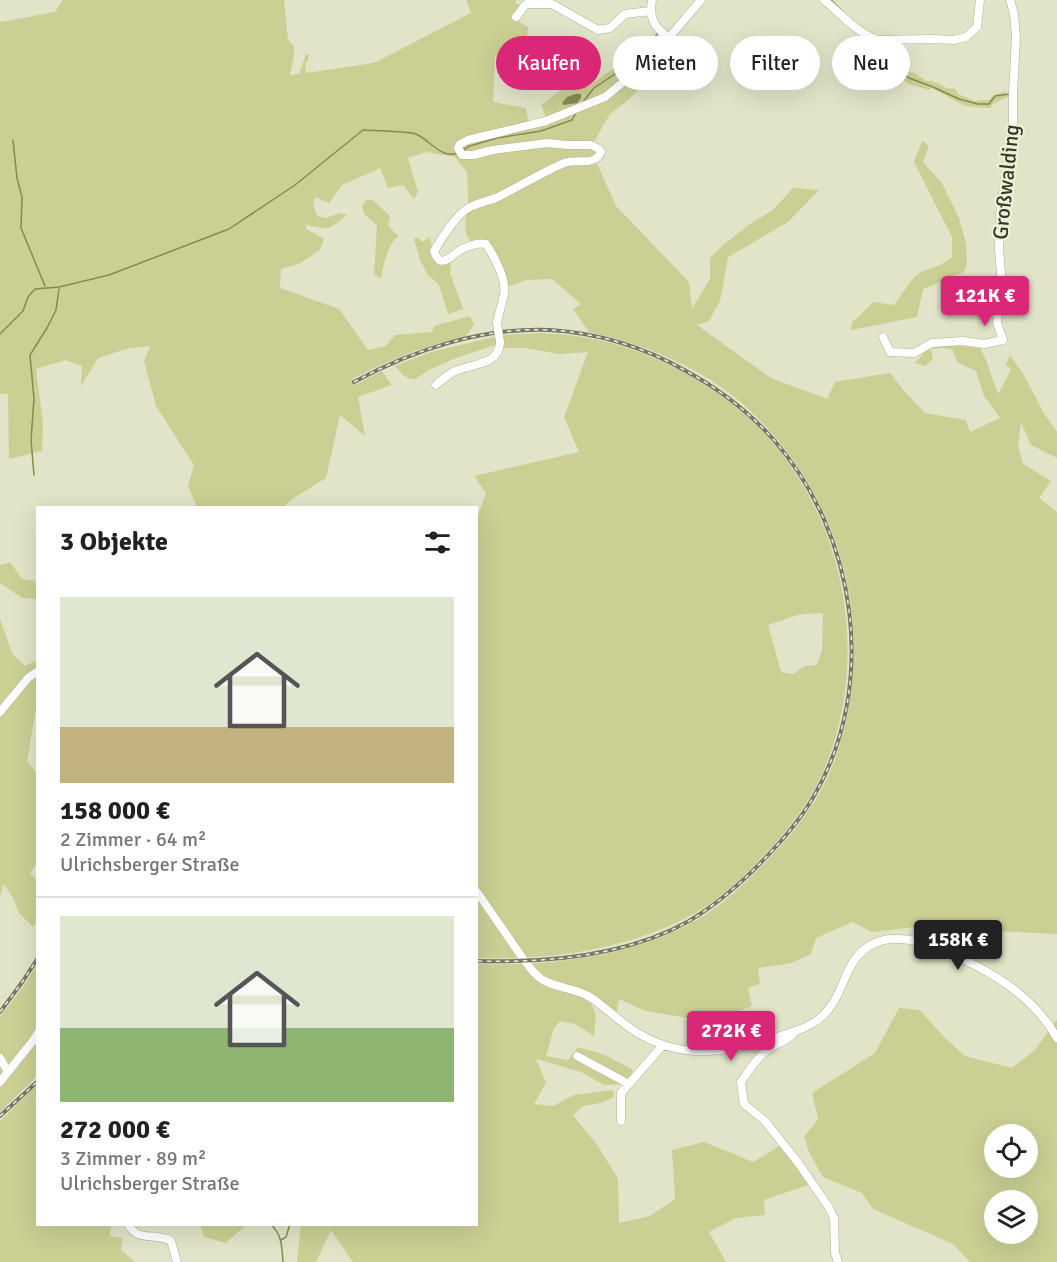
<!DOCTYPE html>
<html lang="de">
<meta charset="utf-8">
<style>
:root{--surface:#fff;--page:#f2f2f2;--text:#202124;--muted:#757577;--line:#e0e0e0;--accent:#db2777}
body{margin:0;font-family:Signika,sans-serif;background:var(--page);color:var(--text);height:100vh;display:flex;flex-direction:column;font-size:22px;white-space:nowrap}
*{box-sizing:border-box;margin:0}
p{font-size:20px;color:var(--muted)}
.icon{flex:none;width:33px;height:33px;fill:none;stroke:currentColor;stroke-width:2;stroke-linecap:round;stroke-linejoin:round}
.map{position:relative;flex:1;overflow:hidden}
.side{position:absolute;left:36px;top:506px;width:442px;height:720px;display:flex;flex-direction:column;background:var(--surface);border-radius:0px;box-shadow:0 6px 24px #0002}
.side>*{flex:none}
.top-card{position:absolute;left:496px;top:36px;width:470px;height:54px;display:flex;gap:12px}
.tools{position:absolute;left:984px;top:1124px;display:grid;gap:12px}
.tools a{display:grid;place-items:center;width:54px;height:54px;border-radius:50%;background:var(--surface);box-shadow:0 6px 24px #0002;font-size:30px}
.price{position:absolute;translate:-50% -51px;padding:0 14px;border-radius:6px;background:var(--accent);color:#fff;font-size:20px;line-height:39px;filter:drop-shadow(0 2px 3px #0008)}
.price::after{content:'';position:absolute;left:50%;top:36px;width:18px;height:14px;margin-left:-9px;background:inherit;clip-path:polygon(0 0,100% 0,50% 100%)}
.price.on{background:#222;color:#fff}
ul{padding:0;list-style:none}
li{display:grid;align-content:center;gap:12px;height:318px;padding:0 24px}
li+li{border-top:2px solid var(--line)}
li span{display:grid;place-items:center;height:186px;border-radius:0px;color:#555}
li>.icon{margin-inline-start:auto}
span .icon{width:108px;height:108px;fill:#fffc;stroke-width:1}
li b{font-size:26px}
h2{display:flex;justify-content:space-between;align-items:center;height:72px;padding:0 24px;font-size:26px}
.chip{padding:0 21px;border-radius:27px;background:var(--surface);box-shadow:0 6px 24px #0002;font-size:21px;line-height:54px}
.chip.on{background:var(--accent);color:#fff}
.map>svg:first-child{display:block}
.green{fill:#cbcf94;fill-rule:evenodd}
.water{fill:#878a51}
.lines{fill:none;stroke-linecap:round;stroke-linejoin:round}
.stream{stroke:#878a51;stroke-width:1.5}
.minor-casing{stroke:#afb196;stroke-width:9}
.minor{stroke:#fff;stroke-width:8}
.rail-casing{stroke:#767766;stroke-width:4}
.rail{stroke:#eff1d5;stroke-width:1.5;stroke-dasharray:4.5;stroke-linecap:butt}
.minor-bridge-casing{stroke:#afb196;stroke-width:9;stroke-linecap:butt}
.minor-bridge{stroke:#fff;stroke-width:8}
.labels{text-anchor:middle;stroke-width:4.5;stroke-linejoin:round;paint-order:stroke}
.street-label{font-size:21px;fill:#35362b;stroke:#eff1d5}
</style>
<div class="map">
<svg width="1057" height="1262" viewBox="0 0 1057 1262">
<rect width="100%" height="100%" fill="#e2e4c8"/>
<path class="green" d="M63,0H284L288,40L294,46V55L290,75L299,74L306,54L309,55L307,62L305,63L306,73L374,63L471,13L466,0H516V4L523,5L514,16L518,21L528,27L526,53L515,59L495,55L493,102L526,108L529,124L547,120L541,105L562,89L589,86L644,46L652,77L627,101L610,114L592,145L599,149L595,159L616,206L689,282L692,309L710,279V258L721,247L747,226L773,210L793,188L819,190L788,222L728,257L720,301L709,321L697,325L771,378L827,399L835,382L890,373L904,391L925,413L966,420L970,432L1000,418L984,396L976,371L957,362L953,350L944,348L931,349L933,359L925,366L915,363L928,348L960,343V346L980,348L986,360L998,394L1011,370L1006,364L1010,355L1025,377L1043,412L1057,432V458L1031,445L1021,422L1018,446L1023,464L1051,481L1039,498L1057,512V934L915,927L872,932L852,922L816,938L811,954L791,963L758,968L760,984L748,988L752,1006L734,1013L695,1019L645,1011L619,999L616,1017L592,996L549,979V981L590,1000L596,1016L594,1036L575,1024L560,1021L554,1028L546,1056L568,1060L578,1047L605,1055L633,1070L626,1084L604,1085L581,1072L536,1059L546,1083L534,1104L553,1106L574,1095L613,1090L614,1097L600,1103L583,1106L573,1115L598,1146L618,1179L619,1223L650,1216L675,1199L672,1150L704,1142L753,1162L783,1144L811,1184L764,1200L765,1215L736,1218L709,1232L726,1262H353L331,1230L316,1262H297L301,1224H477V964C549,966 623,958 688,925C721,908 748,881 773,854C797,829 819,800 832,767C882,639 845,495 743,404C700,367 644,344 589,332L573,309L581,304L552,279L526,280L504,288L491,250L471,242L466,234L465,223L468,207V195L467,172L455,157L427,152L408,158L418,192L414,199L403,185L388,188L380,168L342,185L329,203L315,197L313,204L317,216L326,218L340,213L347,215C327,231 331,230 306,225V229L324,239L320,250L299,264L281,269L280,288L339,309L368,350L386,346L395,335L432,332L434,326L470,316L474,325L466,336L414,351L372,369L352,379L355,385L382,371L392,385L358,397L365,436L340,415L326,478L292,499L284,507H197L188,486L194,465L156,406L144,361L150,346L126,349L98,358L81,386L82,366L66,360L36,369L43,424L42,451L9,459L8,394H0V22L55,12Z
M892,68L914,73L926,81H932L947,88L955,89L958,94L975,101L989,100L994,95L1006,91L1008,97L994,103L990,108L965,106L932,88L928,90L909,84L892,72Z
M922,141L929,146L923,162L942,183L959,218L966,244L967,263L964,272L923,289L917,317L851,330L852,323L873,302L894,305L915,276L923,271L940,265L952,257V237L914,162Z
M366,200H373L390,216L388,225L394,232L399,236C387,244 384,264 381,278L374,275L377,225L364,214L362,206Z
M430,237L433,254L451,261L450,273L463,309L448,314L439,285L428,275L420,260L414,238H419L422,242Z
M540,333C553,334 567,334 581,337C637,345 692,372 736,407C839,490 875,643 826,765C814,795 794,823 772,847C746,874 718,903 684,919C620,951 548,960 477,958V663L478,653L477,647V518L486,493L474,476L579,452L564,417L588,352L559,354L525,348H502L501,335ZM823,613L822,650L817,665L805,666L793,674L781,672L768,625L801,614Z
M498,336L499,341L495,345L456,358L429,370L415,379H410L403,375L395,366L431,352Z
M10,562L22,579L37,581V599L22,598L0,583V565Z
M0,619L12,653L25,666L37,660V670L32,674L37,680V703L27,761L38,775L37,863L30,873L37,881L38,920L33,927L19,913L13,898L4,884L0,896Z
M37,964V1076L0,1112V1017L26,983Z
M899,1008L920,1010L943,1036L965,1056L1012,1068L1035,1050L1056,1020L1057,1021V1262H970L953,1244L873,1209L862,1193L823,1177L809,1152L804,1137L818,1119L812,1093L875,1053ZM994,1134H1028V1167H994ZM994,1200H1028V1233H994Z
M37,1085V1098L35,1101L38,1106V1224H111L110,1236L123,1238L121,1250L135,1262H0V1121Z
M200,1224H247L226,1243L204,1237Z"/>
<path class="water" d="M575,94H581V98L577,103L564,105L562,103L567,97Z"/>
<g class="lines">
<path class="stream" d="M831,0L843,12
M872,41L881,47
M887,49L893,56L892,60L896,69L909,78L933,87L959,99L978,104H989L995,96L1010,94
M583,102L594,88L633,62L658,33
M13,140L17,178L22,197L21,228L45,286
M463,150L470,146L497,138L541,131L572,120L577,111
M0,334L23,311L28,297L35,289L59,287L109,275L229,229L295,185L363,130C374,131 408,131 416,134C431,141 441,159 458,153
M34,475L31,440L34,399L30,355L47,328L56,310L59,289
M270,1224C282,1233 282,1248 283,1262
M281,1240L286,1237L290,1224"/>
<g class="minor-casing">
<path id="minor" d="M652,0C649,19 654,27 669,38
M824,0C842,15 856,32 878,40L931,39L954,40L966,37L977,27L980,0
M516,17L526,4H552L598,30L610,28L625,14L650,11
M497,323C499,313 502,304 504,294C507,280 494,256 486,244C478,242 469,246 462,249C455,252 447,264 439,260C437,258 435,254 434,251C442,238 452,221 464,211C474,203 487,202 498,197C520,186 541,173 564,163C576,158 595,167 601,152L599,149L591,145H567L547,143L493,150L473,155H462L458,148L460,144L468,140L546,121L605,97L649,61L701,0
M883,337L890,352L914,353L932,343L963,341L984,344L1003,340L997,323L1001,273L999,249L1000,214L1013,125V93L1016,37L1014,14L1010,0
M436,385C442,380 448,374 455,371C473,363 499,366 500,342
M0,712L28,678L38,671
M477,892L524,960C530,967 535,976 543,980C558,989 578,988 593,999C607,1009 619,1021 633,1030C678,1060 724,1054 773,1038C793,1032 815,1027 828,1010C845,990 845,961 869,946C879,940 889,938 900,939C933,940 997,974 1022,996C1036,1008 1048,1022 1057,1038
M794,1033C786,1042 775,1044 766,1051C756,1059 748,1072 741,1082L744,1104L765,1121L799,1164L828,1206L834,1218L835,1253L838,1262
M577,1056L629,1084
M0,1058L8,1072
M0,1082L32,1042L38,1033
M621,1121V1093L663,1045
M128,1224C138,1243 156,1232 171,1241L177,1262"/>
</g>
<use href="#minor" class="minor"/>
<g class="rail-casing">
<path id="rail" d="M354,382C413,350 482,327 550,330C598,333 644,347 686,371C719,389 748,411 773,439C857,534 878,684 815,794C803,816 787,835 770,853C746,879 719,903 689,921C627,956 547,963 477,961
M0,1012L23,981L38,958
M0,1116L38,1081"/>
</g>
<use href="#rail" class="rail"/>
<g class="minor-bridge-casing">
<path id="minor-bridge" d="M497,323L500,342"/>
</g>
<use href="#minor-bridge" class="minor-bridge"/>
</g>
<g class="labels">
<g class="street-label">
<text transform="translate(1006 182) rotate(-84)" y="7">Großwalding</text>
</g>
</g>
</svg>
<div class="tools">
<a><svg class="icon" aria-label="locate" viewBox="0 0 24 24"><circle cx="12" cy="12" r="6"/><path d="M12 2v4M12 18v4M2 12h4M18 12h4"/></svg></a>
<a><svg class="icon" aria-label="layers" viewBox="0 0 24 24"><path d="M12 4l9 5-9 5-9-5zM3 14l9 5 9-5"/></svg></a>
</div>
<b class="price" style="left:985px;top:327px">121K €</b>
<b class="price on" style="left:958px;top:971px">158K €</b>
<b class="price" style="left:731px;top:1062px">272K €</b>
<div class="top-card">
<a class="chip on">Kaufen</a>
<a class="chip">Mieten</a>
<a class="chip">Filter</a>
<a class="chip">Neu</a>
</div>
<section class="side">
<h2>3 Objekte<svg class="icon" aria-label="filters" viewBox="0 0 24 24"><path d="M4 7h16M4 17h16"/><circle cx="9" cy="7" r="2"/><circle cx="15" cy="17" r="2"/></svg></h2>
<ul>
<li><span style="background:linear-gradient(#dfe7d0 70%,#c2b280 0)"><svg class="icon" aria-label="home" viewBox="0 0 24 24"><path d="M3 11l9-7 9 7M6 9v11h12V9"/></svg></span><div><b>158 000 €</b><p>2 Zimmer · 64 m²</p><p>Ulrichsberger Straße</p></div></li>
<li><span style="background:linear-gradient(#dfe7d0 60%,#8fb573 0)"><svg class="icon" aria-label="home" viewBox="0 0 24 24"><path d="M3 11l9-7 9 7M6 9v11h12V9"/></svg></span><div><b>272 000 €</b><p>3 Zimmer · 89 m²</p><p>Ulrichsberger Straße</p></div></li>
</ul>
</section>
</div>
